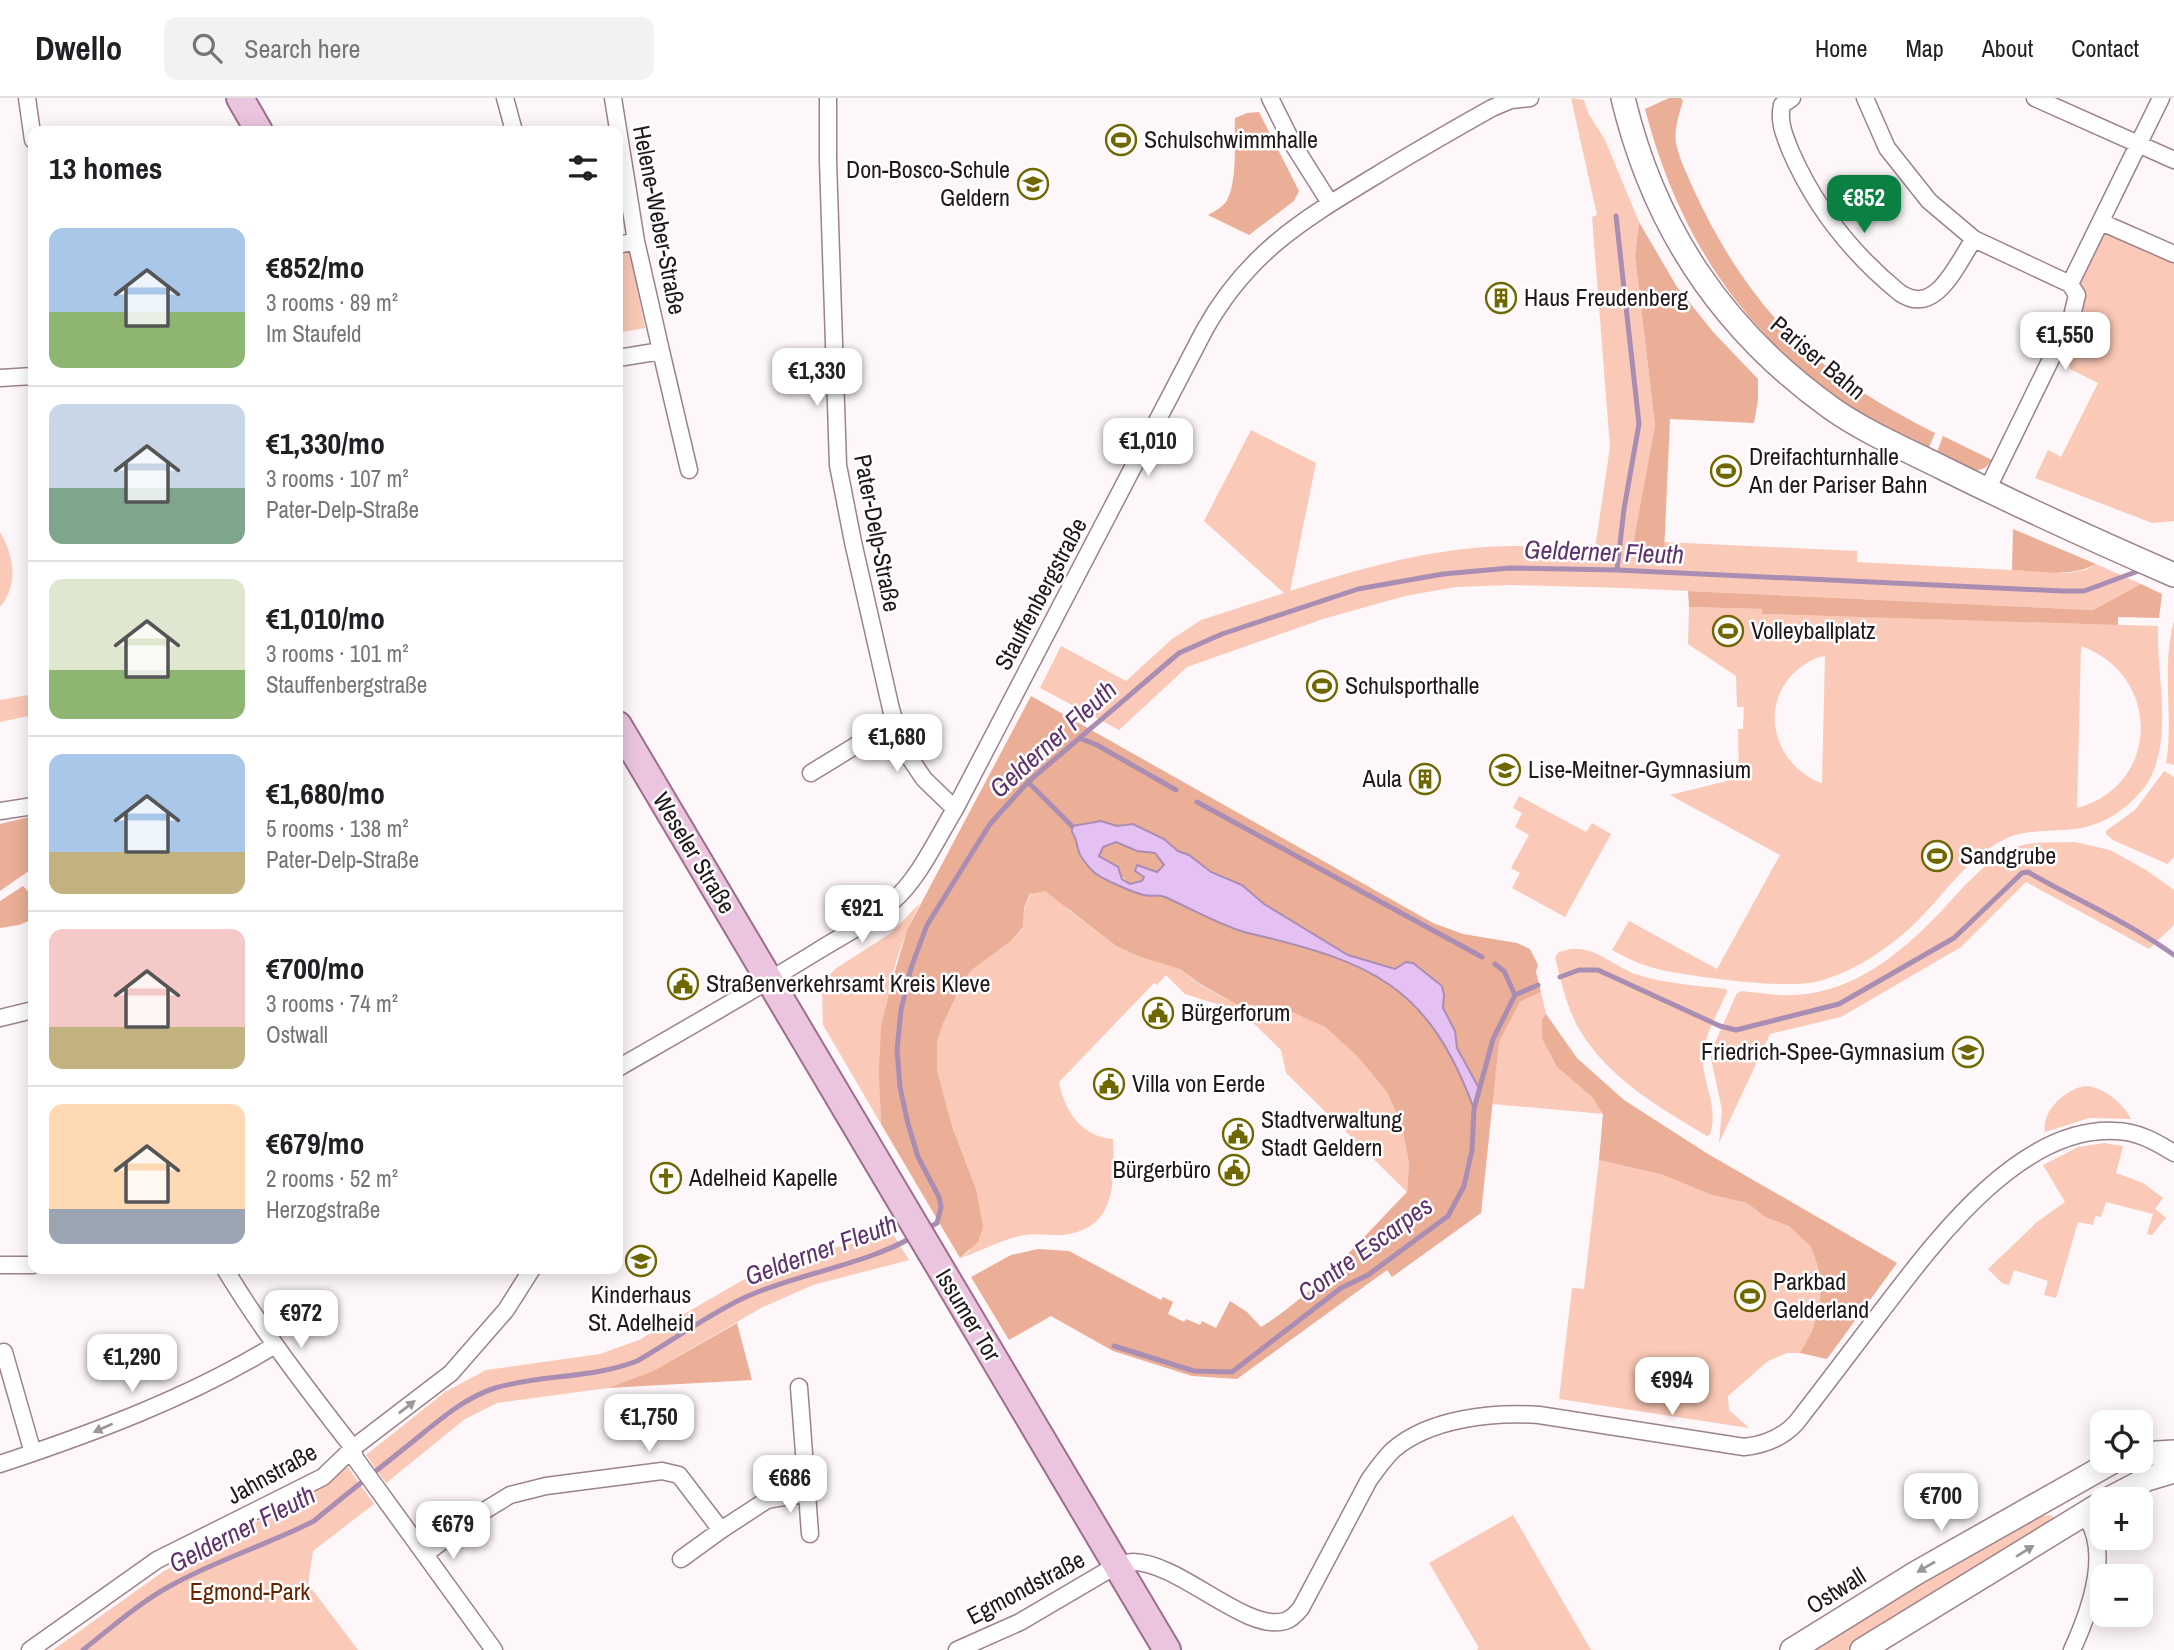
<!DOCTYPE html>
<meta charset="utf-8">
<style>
:root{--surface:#fff;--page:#f2f2f2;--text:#202124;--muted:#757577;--line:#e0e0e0;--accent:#0b8043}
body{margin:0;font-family:"Archivo Narrow",sans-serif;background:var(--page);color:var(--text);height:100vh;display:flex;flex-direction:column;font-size:26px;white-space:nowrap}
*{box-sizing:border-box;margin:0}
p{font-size:23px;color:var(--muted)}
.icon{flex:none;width:38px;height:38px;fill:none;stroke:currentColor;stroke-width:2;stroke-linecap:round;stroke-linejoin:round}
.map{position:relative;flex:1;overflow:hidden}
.drawer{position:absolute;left:28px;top:28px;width:595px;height:1148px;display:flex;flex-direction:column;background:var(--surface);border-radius:14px;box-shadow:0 4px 18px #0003}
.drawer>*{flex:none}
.tools{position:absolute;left:2090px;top:1312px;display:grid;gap:14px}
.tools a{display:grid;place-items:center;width:63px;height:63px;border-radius:14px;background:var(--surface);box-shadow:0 4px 18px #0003;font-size:35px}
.price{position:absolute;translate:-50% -60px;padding:0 16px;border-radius:14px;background:#fff;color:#222;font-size:23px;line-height:46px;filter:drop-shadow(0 2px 4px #0008)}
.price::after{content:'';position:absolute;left:50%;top:42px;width:21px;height:16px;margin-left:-10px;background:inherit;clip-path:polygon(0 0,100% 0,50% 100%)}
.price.selected{background:var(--accent);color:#fff}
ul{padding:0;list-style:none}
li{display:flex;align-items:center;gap:21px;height:175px;padding:0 21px}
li+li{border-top:2px solid var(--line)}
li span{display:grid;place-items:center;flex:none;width:196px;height:140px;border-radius:14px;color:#555}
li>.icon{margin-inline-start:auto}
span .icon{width:84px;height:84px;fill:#fffc;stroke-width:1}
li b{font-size:30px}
h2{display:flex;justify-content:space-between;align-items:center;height:84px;padding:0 21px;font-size:30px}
header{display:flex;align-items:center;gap:42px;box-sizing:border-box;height:98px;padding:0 35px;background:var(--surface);border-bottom:2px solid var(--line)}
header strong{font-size:33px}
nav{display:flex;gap:38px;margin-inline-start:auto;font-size:24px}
.search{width:490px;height:63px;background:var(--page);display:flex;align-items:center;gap:18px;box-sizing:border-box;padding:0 24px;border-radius:14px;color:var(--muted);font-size:26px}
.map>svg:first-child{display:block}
.green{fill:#fac9b7;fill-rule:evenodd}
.forest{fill:#ebae97;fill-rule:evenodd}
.water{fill:#e4c0f3;stroke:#aa8db2;stroke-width:2;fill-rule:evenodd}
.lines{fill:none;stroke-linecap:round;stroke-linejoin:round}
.stream{stroke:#aa8db2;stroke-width:5}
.street-casing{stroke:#9c828a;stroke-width:19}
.secondary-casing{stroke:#9c828a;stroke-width:26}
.primary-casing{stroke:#9c6f8d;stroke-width:30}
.street{stroke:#fff;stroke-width:16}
.secondary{stroke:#fff;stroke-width:23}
.primary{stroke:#ebc5e0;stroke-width:26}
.oneway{fill:#9b9798}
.labels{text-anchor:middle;stroke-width:5;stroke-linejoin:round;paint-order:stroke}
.poi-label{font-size:24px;fill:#21171a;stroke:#fff;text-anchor:start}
.street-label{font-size:24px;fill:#21171a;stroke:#fff}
.park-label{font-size:24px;fill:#692200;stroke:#fff}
.water-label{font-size:26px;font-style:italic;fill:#5f326f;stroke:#fff}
</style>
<header>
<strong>Dwello</strong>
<div class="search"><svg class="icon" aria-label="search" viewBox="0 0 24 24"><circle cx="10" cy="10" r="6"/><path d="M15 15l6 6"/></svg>Search here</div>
<nav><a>Home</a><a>Map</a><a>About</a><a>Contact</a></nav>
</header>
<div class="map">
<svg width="2174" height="1552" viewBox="0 0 2174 1552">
<rect width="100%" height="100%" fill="#fdf7f9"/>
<path class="green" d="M1571,0L1584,2L1588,15L1605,42L1639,124L1635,158L1655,328L1633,453L1663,455L1664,444L1857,453V464L2069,475L2086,472L2096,466L2141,486L2093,512L1624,490L1511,487L1456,489L1405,498L1323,521L1187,569L1119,632L1040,590L1061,548L1126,583L1172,541L1201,522L1284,495L1204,423L1251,332L1316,365L1290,493C1361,470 1435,449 1510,448C1538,448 1567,450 1595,451L1610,349L1592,119L1597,117Z
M2101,124L2174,156V423L2152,425L2035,380L2048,352L2061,359L2098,285L2070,271L2067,246L2060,242L2072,218L2070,186Z
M631,154L645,230L618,235V156Z
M0,434C14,458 19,486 0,509Z
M1689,509L1762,511L1763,516L2158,528C2156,579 2174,638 2148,684C2132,708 2104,728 2075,731C2052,734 2028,731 2007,740C1967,758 1941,802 1910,830C1884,853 1853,874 1819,883C1784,892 1698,879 1661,872C1644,868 1628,861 1612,852L1629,823L1717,871L1780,757L1670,697L1739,680L1738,631H1743L1744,609H1737L1736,578L1688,546ZM2081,548C2162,577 2161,687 2077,710ZM1825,558L1822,685H1821C1775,667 1757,609 1796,573C1805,566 1814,559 1825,558Z
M2174,523V667L2166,665C2174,620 2161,569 2174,523Z
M33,596V617L0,624V602Z
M2164,673L2174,679V759L2167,766L2113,742L2106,736V733L2135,712Z
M1519,698L1586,734L1592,725L1611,736L1565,819L1512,790L1520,775L1511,770L1529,737L1515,729L1522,715L1513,710Z
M2075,744L2110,752L2146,772L2174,792V827L2149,851L2026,784L1961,849L1841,919L1770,936L1719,1045L1722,1012L1710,956L1737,895L1742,893C1759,895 1778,898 1795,897C1858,894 1907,850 1947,807C1966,786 1986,763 2012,751C2030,742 2055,745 2075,744Z
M1037,793H1045L1055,799L1070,813L1116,848L1143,860L1180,871L1200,887L1236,906L1255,907L1294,915L1325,929L1357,958L1387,994L1402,1028L1409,1065L1407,1094L1286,975L1281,952L1242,914L1185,896L1166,877L1157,887L1154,885L1059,984C1064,1013 1082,1039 1113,1041C1114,1083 1118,1130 1063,1137C1050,1138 1038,1135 1026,1137C1002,1140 982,1153 960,1160L970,1153L976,1091L952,1028L937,972V944L943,926L964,881L973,871L1011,843L1023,830L1024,811L1031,796Z
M920,805C882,879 878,944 881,1026L823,927L822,893L826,881L835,871L891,835Z
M1570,851C1597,849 1611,867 1635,876C1664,886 1696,887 1726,891L1727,894C1718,915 1703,939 1703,961C1703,989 1719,1007 1710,1037L1707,1038C1660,1010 1608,980 1579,931C1567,910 1561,883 1555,859L1559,854Z
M1541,894L1546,916L1542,921V941L1557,969L1592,999L1604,1016L1492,1006L1499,944L1520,904Z
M2085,988C2104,989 2123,1005 2131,1021L2089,1020L2045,1034C2041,1013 2066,991 2085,988Z
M2104,1045L2123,1048L2116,1075L2143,1085L2163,1100L2155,1111L2166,1120L2152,1137L2147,1136L2153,1116L2106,1104L2101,1119L2095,1118L2093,1127L2078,1124L2056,1200L2044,1197L2048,1183L2014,1172L2009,1187L2002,1185L1988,1171L2037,1124L2065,1104L2043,1067L2078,1049Z
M1599,1062L1663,1077L1712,1097L1747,1105L1767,1120L1789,1128L1811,1149L1818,1169L1821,1188L1819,1213L1812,1233L1800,1255H1787L1768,1263L1728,1298L1729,1312L1749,1330L1559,1301L1572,1190L1584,1191Z
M891,1133L909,1162L813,1187L761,1210L653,1273L608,1290L497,1305L465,1321L386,1385L366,1357L445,1294L486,1272L600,1256L639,1242L750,1178L793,1159L856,1145Z
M347,1368L374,1406L313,1453L308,1486L358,1552H53L164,1473L326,1387Z
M1513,1417L1591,1552H1477L1479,1550L1429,1465Z
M2050,1417L2056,1421L1848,1552H1810L1882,1507L2033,1419Z"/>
<path class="forest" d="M1669,0H1681L1683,3C1679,17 1674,31 1676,45C1679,60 1687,76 1693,90C1718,146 1753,201 1798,244C1837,281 1887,311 1935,335L1929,349C1899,334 1867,321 1840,301C1737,229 1676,131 1645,11Z
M1259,14L1299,93L1294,103L1249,137L1208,117C1215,113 1221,110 1226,104C1238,85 1234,43 1235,20L1247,15Z
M1639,124L1677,189L1714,235L1758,281V302L1754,325L1670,321L1664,455L1632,453L1655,328L1635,158Z
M1943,338L1992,362L1985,370L1976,373L1937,354Z
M2013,431L2096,466C2071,480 2039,473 2012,472Z
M2141,486L2162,496L2159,520L2118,519V527L1762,516V511L1689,509L1688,493L2093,512Z
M1031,598L1433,825L1463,836L1517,845L1530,851L1538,867L1536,874L1541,894L1520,904L1499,944L1481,1115L1392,1179L1387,1172L1237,1281L1192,1278L1113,1253L1051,1218L1009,1242L971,1179L1011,1157L1038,1151L1069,1153L1161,1202L1163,1199L1173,1204L1168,1216L1184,1224L1186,1221L1200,1227L1202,1223L1216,1230L1230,1203L1247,1214L1261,1229C1317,1194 1361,1141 1407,1094L1409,1065L1402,1028L1387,994L1357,958L1325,929L1294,915L1255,907L1236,906L1200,886L1180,871L1143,860L1116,848L1045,793L1030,796L1024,810L1023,829L1011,843L973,871L964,881L943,926L937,944V972L952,1028L976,1091L983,1129L978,1144L960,1160L881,1026L879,974L881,929L890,890L907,832ZM1101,723L1117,728L1133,726L1164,741L1178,753L1189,757L1211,774L1242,787L1264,806L1348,857L1396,871L1400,867L1444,897L1443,910L1455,933L1457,950L1480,991L1475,1010L1461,974L1434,928L1395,888L1370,873L1332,857L1266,838L1246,835L1160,797H1143L1079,754L1077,741Z
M33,718V770L0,793V726Z
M1116,744L1137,753L1155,755L1164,767L1157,774L1140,776L1144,779L1142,783L1130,786L1099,758L1103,749Z
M23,788C32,795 33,809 33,821L19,827L0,830V803Z
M1546,916L1577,960L1624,1002L1708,1056L1897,1165L1827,1261L1800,1255L1812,1233L1819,1212L1821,1188L1818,1169L1811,1149L1789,1128L1767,1120L1747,1105L1712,1097L1663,1077L1599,1062L1603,1016L1592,999L1557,969L1542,941V921Z
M737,1225L752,1282L608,1290L653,1273Z"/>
<path class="water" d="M1101,723L1117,728L1133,726L1164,741L1178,753L1189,757L1211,774L1242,787L1264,806L1348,857L1395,871L1406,864L1413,865L1442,888L1444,897L1443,910L1455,933L1457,950L1480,992L1474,1011C1428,886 1371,864 1248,835C1223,829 1190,810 1165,799C1157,796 1151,799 1144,797C1134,795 1102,781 1095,775C1090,771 1081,760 1079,754C1076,746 1077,741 1072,734V728ZM1116,744L1137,753L1155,755L1164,767L1157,774L1137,767L1135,773L1144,779L1142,783L1130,786L1122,781L1118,769L1099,758L1103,749Z"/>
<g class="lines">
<path class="stream" d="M1616,118L1639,326L1624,411L1617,472
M1079,640L1097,647L1176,692
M1028,684L1072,728
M1197,704L1482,859
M1495,866L1504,873L1515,897
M1560,879L1579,872H1598L1720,928L1736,932L1839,906L1954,840L2022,775L2028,774C2077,802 2128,824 2174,857
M926,1131L937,1125L941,1109L939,1099L918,1059L908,1026L900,989L897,952L901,912L911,870L927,827L990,726L1028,684L1179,555L1222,536L1358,491L1443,476L1510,470L1617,472L2062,493H2084L2141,472
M1114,1248L1194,1273L1232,1274L1341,1190L1368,1177L1448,1118L1464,1088L1472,1052L1474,1011L1493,941L1515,897L1538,887
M83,1552C111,1530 139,1505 170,1488C216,1462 267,1447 314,1423C344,1398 375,1374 406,1349C434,1327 461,1301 495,1290C542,1276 591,1281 637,1263C672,1243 712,1214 748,1198C800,1175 868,1166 914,1138"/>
<g class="street-casing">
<path id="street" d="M27,0L33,42
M505,0L514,33
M613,0L636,143L661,253L618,260
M828,0V63L838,367L853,444L891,611L903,650L924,681L955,711
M1270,0L1294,48L1330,105
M1792,0L1782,7C1778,24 1785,39 1791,54C1816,111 1852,156 1900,195C1936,219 1956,167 1974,141
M1865,0L1887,50L1929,103L1974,141L2070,186
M2035,0L2174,62
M2101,124L2174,156
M618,147L636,143
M2070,186L2161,0
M661,253L689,372
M0,280L33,278
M1987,392L2072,218L2077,197L2070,186
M811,675L894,624
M0,713L33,708
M0,920L33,912
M618,970C684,932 751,894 816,854C841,838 871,824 892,804C920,779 936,742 955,711L1204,233C1246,157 1299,124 1372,80C1411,56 1451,33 1492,10L1511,2L1530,0
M0,1167H33
M225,1171C263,1234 308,1292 353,1350L355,1360L494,1552
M4,1254L33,1355
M0,1366C93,1335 191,1299 275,1247
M807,1395L810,1436
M425,1456L479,1416L510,1397L546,1388L662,1373L679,1377L721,1432L767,1402L807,1395L799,1289
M681,1461L721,1432
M30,1552L157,1462L323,1379L353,1350L451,1275L506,1212L532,1171
M957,1552L1020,1524L1117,1467C1122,1466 1128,1464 1133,1464C1179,1464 1246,1535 1285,1523C1292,1521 1297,1515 1301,1510L1369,1382C1376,1372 1384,1361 1393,1352C1430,1320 1493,1314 1539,1317L1744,1349C1764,1347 1782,1340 1796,1325C1824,1289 1852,1252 1880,1215C1933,1146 2018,1028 2115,1033C2137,1033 2156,1044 2174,1055
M2072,1552C2089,1515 2113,1453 2084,1416"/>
</g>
<g class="secondary-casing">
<path id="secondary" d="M1623,0C1654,130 1722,232 1831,310C1865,334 1905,351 1943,370C2019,408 2096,443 2174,477
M2140,1356L2174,1354
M2107,1402L2147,1381L2174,1373
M1792,1552L1916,1475L2114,1363
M1862,1552L2102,1405"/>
</g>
<g class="primary-casing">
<path id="primary" d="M240,0L259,33
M618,627L1167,1552"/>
</g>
<use href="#street" class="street"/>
<use href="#secondary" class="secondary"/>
<use href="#primary" class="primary"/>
</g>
<defs><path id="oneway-solid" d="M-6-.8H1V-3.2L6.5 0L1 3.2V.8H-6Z" transform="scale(1.75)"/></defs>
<g class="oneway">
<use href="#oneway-solid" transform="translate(407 1309) rotate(-38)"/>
<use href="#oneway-solid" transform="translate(103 1330) rotate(156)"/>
<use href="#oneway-solid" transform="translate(2025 1453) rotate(-32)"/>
<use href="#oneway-solid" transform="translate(1926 1469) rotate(150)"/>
</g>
<defs>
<g id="stadium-ring" transform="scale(1.575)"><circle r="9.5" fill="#fff" stroke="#6f6800" stroke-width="1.5"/><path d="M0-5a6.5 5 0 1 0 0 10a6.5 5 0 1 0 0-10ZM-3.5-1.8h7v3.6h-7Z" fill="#6f6800"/></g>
<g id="school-ring" transform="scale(1.575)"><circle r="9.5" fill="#fff" stroke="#6f6800" stroke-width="1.5"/><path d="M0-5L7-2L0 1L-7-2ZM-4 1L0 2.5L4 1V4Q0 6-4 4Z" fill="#6f6800"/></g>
<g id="building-ring" transform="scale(1.575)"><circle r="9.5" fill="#fff" stroke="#6f6800" stroke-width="1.5"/><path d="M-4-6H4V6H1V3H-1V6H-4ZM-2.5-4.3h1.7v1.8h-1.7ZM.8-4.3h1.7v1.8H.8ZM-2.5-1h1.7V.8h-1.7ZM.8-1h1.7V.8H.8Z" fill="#6f6800"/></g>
<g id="civic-ring" transform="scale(1.575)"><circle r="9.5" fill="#fff" stroke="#6f6800" stroke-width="1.5"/><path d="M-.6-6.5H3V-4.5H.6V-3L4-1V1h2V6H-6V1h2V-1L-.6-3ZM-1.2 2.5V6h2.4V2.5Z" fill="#6f6800"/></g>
<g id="church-ring" transform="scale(1.575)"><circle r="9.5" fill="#fff" stroke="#6f6800" stroke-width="1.5"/><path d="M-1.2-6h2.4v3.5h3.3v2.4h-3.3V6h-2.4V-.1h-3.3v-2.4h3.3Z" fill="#6f6800"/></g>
</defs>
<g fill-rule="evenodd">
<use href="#stadium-ring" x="1121" y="42"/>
<use href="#school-ring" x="1033" y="86"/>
<use href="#building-ring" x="1501" y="200"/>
<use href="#stadium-ring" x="1726" y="373"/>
<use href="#stadium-ring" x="1728" y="533"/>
<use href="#stadium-ring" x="1322" y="588"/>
<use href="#school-ring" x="1505" y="672"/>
<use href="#building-ring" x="1425" y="681"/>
<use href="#stadium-ring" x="1937" y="758"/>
<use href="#civic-ring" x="683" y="886"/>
<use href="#civic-ring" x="1158" y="915"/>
<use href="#school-ring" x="1968" y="954"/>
<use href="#civic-ring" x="1109" y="986"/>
<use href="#civic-ring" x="1238" y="1036"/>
<use href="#civic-ring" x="1234" y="1072"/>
<use href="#church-ring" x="666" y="1080"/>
<use href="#school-ring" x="641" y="1163"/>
<use href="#stadium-ring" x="1750" y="1198"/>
</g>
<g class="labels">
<g class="poi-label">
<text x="1144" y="50">Schulschwimmhalle</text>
<text x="1010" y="80" text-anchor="end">Don-Bosco-Schule<tspan x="1010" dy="28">Geldern</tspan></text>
<text x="1524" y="208">Haus Freudenberg</text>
<text x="1749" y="367">Dreifachturnhalle<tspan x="1749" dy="28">An der Pariser Bahn</tspan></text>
<text x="1751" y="541">Volleyballplatz</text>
<text x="1345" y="596">Schulsporthalle</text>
<text x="1528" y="680">Lise-Meitner-Gymnasium</text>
<text x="1402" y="689" text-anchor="end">Aula</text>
<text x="1960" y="766">Sandgrube</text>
<text x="706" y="894">Straßenverkehrsamt Kreis Kleve</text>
<text x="1181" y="923">Bürgerforum</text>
<text x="1945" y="962" text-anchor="end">Friedrich-Spee-Gymnasium</text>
<text x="1132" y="994">Villa von Eerde</text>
<text x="1261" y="1030">Stadtverwaltung<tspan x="1261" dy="28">Stadt Geldern</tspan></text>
<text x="1211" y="1080" text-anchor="end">Bürgerbüro</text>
<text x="689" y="1088">Adelheid Kapelle</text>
<text x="1773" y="1192">Parkbad<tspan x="1773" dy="28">Gelderland</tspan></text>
<text x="641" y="1205" text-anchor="middle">Kinderhaus<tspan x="641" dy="28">St. Adelheid</tspan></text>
</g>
<g class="street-label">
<text transform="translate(659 122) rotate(79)" y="8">Helene-Weber-Straße</text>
<text transform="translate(1818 260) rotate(40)" y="8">Pariser Bahn</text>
<text transform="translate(877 435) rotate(79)" y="8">Pater-Delp-Straße</text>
<text transform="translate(1041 496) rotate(-62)" y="8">Stauffenbergstraße</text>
<text transform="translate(694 755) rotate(59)" y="8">Weseler Straße</text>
<text transform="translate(968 1217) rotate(59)" y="8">Issumer Tor</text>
<text transform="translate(272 1376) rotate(-29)" y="8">Jahnstraße</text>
<text transform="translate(1026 1490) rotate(-28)" y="8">Egmondstraße</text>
<text transform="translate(1836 1493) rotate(-32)" y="8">Ostwall</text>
</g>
<g class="park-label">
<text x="250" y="1502">Egmond-Park</text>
</g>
<g class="water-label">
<text transform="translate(1604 454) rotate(2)" y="9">Gelderner Fleuth</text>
<text transform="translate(1053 641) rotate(-42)" y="9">Gelderner Fleuth</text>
<text transform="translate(1365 1151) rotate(-36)" y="9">Contre Escarpes</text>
<text transform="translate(821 1152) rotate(-20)" y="9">Gelderner Fleuth</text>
<text transform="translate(242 1431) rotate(-27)" y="9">Gelderner Fleuth</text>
</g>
</g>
</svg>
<div class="tools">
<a><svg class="icon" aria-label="locate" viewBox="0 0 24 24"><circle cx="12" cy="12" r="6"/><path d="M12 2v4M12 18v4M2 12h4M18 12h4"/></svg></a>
<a>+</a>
<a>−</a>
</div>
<b class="price selected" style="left:1864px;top:137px">€852</b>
<b class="price" style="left:2065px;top:274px">€1,550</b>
<b class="price" style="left:817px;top:310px">€1,330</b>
<b class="price" style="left:1148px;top:380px">€1,010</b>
<b class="price" style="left:897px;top:676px">€1,680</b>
<b class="price" style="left:862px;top:847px">€921</b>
<b class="price" style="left:301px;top:1252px">€972</b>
<b class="price" style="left:132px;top:1296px">€1,290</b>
<b class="price" style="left:1672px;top:1319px">€994</b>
<b class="price" style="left:649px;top:1356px">€1,750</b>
<b class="price" style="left:790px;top:1417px">€686</b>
<b class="price" style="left:1941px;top:1435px">€700</b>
<b class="price" style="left:453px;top:1463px">€679</b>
<section class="drawer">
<h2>13 homes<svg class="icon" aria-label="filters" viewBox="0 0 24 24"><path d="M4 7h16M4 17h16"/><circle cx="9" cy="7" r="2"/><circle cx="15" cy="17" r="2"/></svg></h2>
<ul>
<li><span style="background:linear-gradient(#a9c7e8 60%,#8fb573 0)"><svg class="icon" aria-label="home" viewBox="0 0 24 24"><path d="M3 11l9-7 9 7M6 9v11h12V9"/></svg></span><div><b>€852/mo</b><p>3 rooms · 89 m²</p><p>Im Staufeld</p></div></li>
<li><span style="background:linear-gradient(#c9d6e8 60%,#7fa58c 0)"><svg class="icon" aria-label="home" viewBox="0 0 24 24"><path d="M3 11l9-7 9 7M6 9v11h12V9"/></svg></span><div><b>€1,330/mo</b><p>3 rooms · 107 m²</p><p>Pater-Delp-Straße</p></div></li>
<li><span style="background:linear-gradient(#dfe7d0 65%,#8fb573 0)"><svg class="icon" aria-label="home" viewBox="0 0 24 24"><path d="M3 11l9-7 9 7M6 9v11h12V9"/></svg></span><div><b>€1,010/mo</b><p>3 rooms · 101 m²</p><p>Stauffenbergstraße</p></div></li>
<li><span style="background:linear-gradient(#a9c7e8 70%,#c2b280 0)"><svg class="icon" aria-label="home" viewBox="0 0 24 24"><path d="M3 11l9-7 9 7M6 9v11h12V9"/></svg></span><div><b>€1,680/mo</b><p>5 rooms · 138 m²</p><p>Pater-Delp-Straße</p></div></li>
<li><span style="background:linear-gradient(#f6c9c9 70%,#c2b280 0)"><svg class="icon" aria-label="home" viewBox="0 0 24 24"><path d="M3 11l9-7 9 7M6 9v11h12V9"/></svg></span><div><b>€700/mo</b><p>3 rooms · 74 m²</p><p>Ostwall</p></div></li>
<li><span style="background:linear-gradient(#ffd9b3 75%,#9aa5b1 0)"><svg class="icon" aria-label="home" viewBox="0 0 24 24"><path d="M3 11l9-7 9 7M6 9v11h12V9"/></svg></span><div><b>€679/mo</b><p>2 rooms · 52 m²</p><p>Herzogstraße</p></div></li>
</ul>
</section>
</div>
